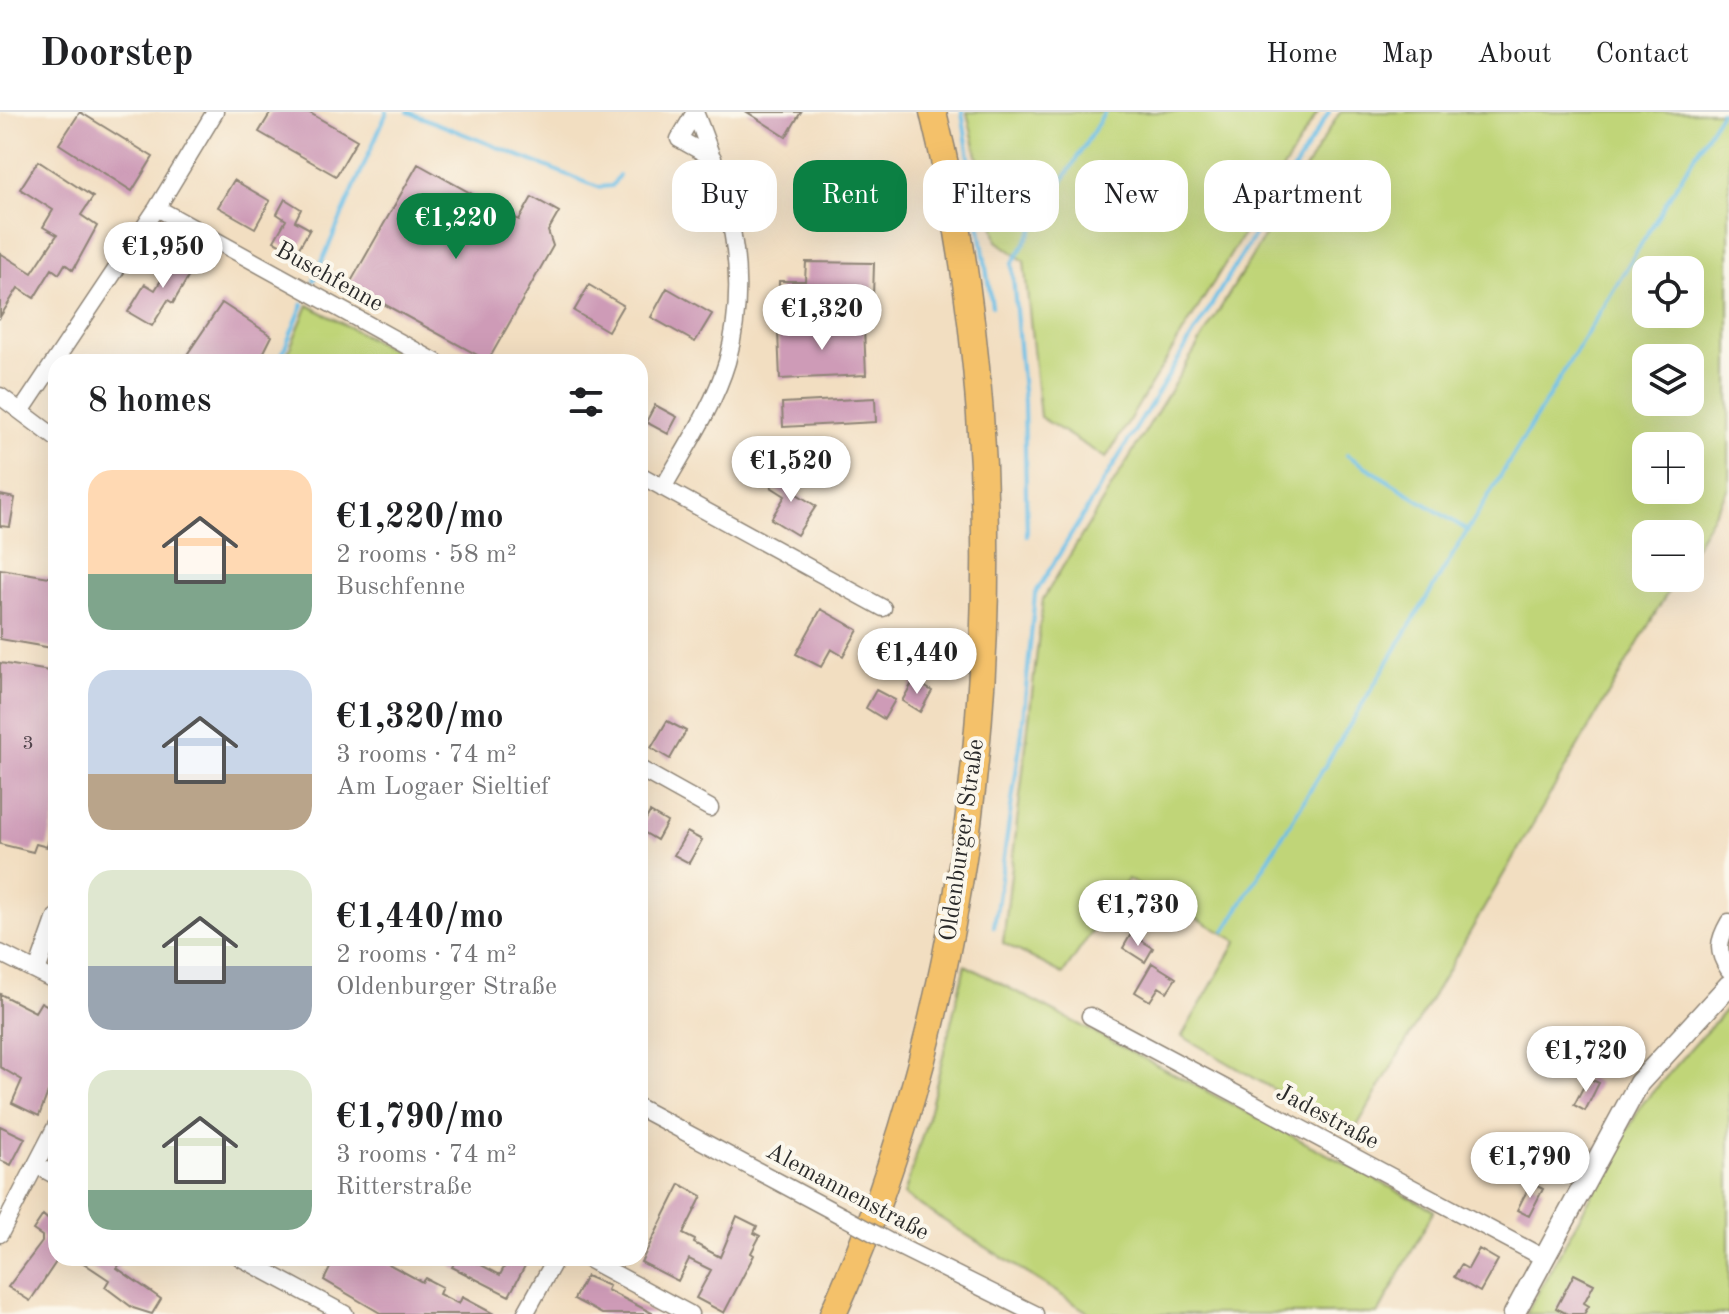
<!DOCTYPE html>
<meta charset="utf-8">
<style>
:root{--surface:#fff;--page:#f2f2f2;--text:#202124;--muted:#757577;--line:#e0e0e0;--accent:#0b8043}
body{margin:0;font-family:"Old Standard TT",serif;background:var(--page);color:var(--text);height:100vh;display:flex;flex-direction:column;font-size:30px;white-space:nowrap}
*{box-sizing:border-box;margin:0}
p{font-size:26px;color:var(--muted)}
.icon{flex:none;width:44px;height:44px;fill:none;stroke:currentColor;stroke-width:2;stroke-linecap:round;stroke-linejoin:round}
.map{position:relative;flex:1;overflow:hidden}
.panel{position:absolute;left:48px;top:242px;width:600px;height:912px;display:flex;flex-direction:column;background:var(--surface);border-radius:24px;box-shadow:0 8px 32px #0002}
.panel>*{flex:none}
.top-card{position:absolute;left:672px;top:48px;width:760px;height:72px;display:flex;gap:16px}
.buttons{position:absolute;left:1632px;top:144px;display:grid;gap:16px}
.buttons a{display:grid;place-items:center;width:72px;height:72px;border-radius:16px;background:var(--surface);box-shadow:0 8px 32px #0002;font-size:40px}
.price{position:absolute;translate:-50% -68px;padding:0 18px;border-radius:28px;background:#fff;color:#222;font-size:26px;line-height:52px;filter:drop-shadow(0 2px 4px #0008)}
.price::after{content:'';position:absolute;left:50%;top:48px;width:24px;height:18px;margin-left:-12px;background:inherit;clip-path:polygon(0 0,100% 0,50% 100%)}
.price.on{background:var(--accent);color:#fff}
ul{padding:0;list-style:none}
li{display:flex;align-items:center;gap:24px;height:200px;padding:0 40px}
li span{display:grid;place-items:center;flex:none;width:224px;height:160px;border-radius:24px;color:#555}
li>.icon{margin-inline-start:auto}
span .icon{width:96px;height:96px;fill:#fffc;stroke-width:1}
li b{font-size:34px}
h2{display:flex;justify-content:space-between;align-items:center;height:96px;padding:0 40px;font-size:34px}
.tag{padding:0 28px;border-radius:24px;background:var(--surface);box-shadow:0 8px 32px #0002;font-size:28px;line-height:72px}
.tag.on{background:var(--accent);color:#fff}
header{display:flex;align-items:center;gap:48px;box-sizing:border-box;height:112px;padding:0 40px;background:var(--surface);border-bottom:2px solid var(--line)}
header strong{font-size:38px}
nav{display:flex;gap:44px;margin-inline-start:auto;font-size:28px}
.map>svg:first-child{display:block}
.green{fill:#c0d578;stroke:#768052;stroke-width:2;fill-rule:evenodd}
.lines{fill:none;stroke-linecap:round;stroke-linejoin:round}
.stream{stroke:#6bbfe7;stroke-width:4}
.building{fill:#ce9bb7}
.minor-casing{stroke:#8e8476;stroke-width:19}
.tertiary-casing{stroke:#8e8476;stroke-width:23}
.primary-casing{stroke:#8e8476;stroke-width:29}
.minor{stroke:#fff;stroke-width:16}
.tertiary{stroke:#fff;stroke-width:20}
.primary{stroke:#f4c16a;stroke-width:26}
.minor-bridge-casing{stroke:#8e8476;stroke-width:19;stroke-linecap:butt}
.minor-bridge{stroke:#fff;stroke-width:16}
.labels{text-anchor:middle;stroke-width:8;stroke-linejoin:round;paint-order:stroke}
.number-label{font-size:20px;fill:#54474e}
.street-label{font-size:24px;fill:#2b2b2b;stroke:#fbf7ec}
</style>
<header>
<strong>Doorstep</strong>
<nav><a>Home</a><a>Map</a><a>About</a><a>Contact</a></nav>
</header>
<div class="map">
<svg width="1729" height="1202" viewBox="0 0 1729 1202">
<rect width="100%" height="100%" fill="#fbf7ec"/>
<filter id="ink" filterUnits="userSpaceOnUse"><feTurbulence type="fractalNoise" baseFrequency=".0125" numOctaves="2"/><feDisplacementMap in="SourceGraphic" scale="16" xChannelSelector="R" yChannelSelector="G"/><feConvolveMatrix kernelMatrix="1 2 1 2 8 2 1 2 1" color-interpolation-filters="sRGB"/></filter>
<filter id="wash" filterUnits="userSpaceOnUse"><feTurbulence type="fractalNoise" baseFrequency=".006" numOctaves="4" result="noise"/><feDisplacementMap in="SourceGraphic" scale="32" xChannelSelector="R" yChannelSelector="G"/><feGaussianBlur stdDeviation="1.8" result="paint"/><feColorMatrix in="noise" values="0 0 0 0 0 0 0 0 0 0 0 0 0 0 0 0 0 1.4 0 .05"/><feComposite in="paint" operator="in"/></filter>
<g filter="url(#wash)">
<rect width="100%" height="100%" fill="#f2dec1"/>
<path class="green" d="M967,0H1318L1106,346L1040,305L1024,149L997,129Z
M1340,0H1729V376L1690,443V422H1646V466H1676L1352,1023L1182,924L1237,829L1128,767L1063,862L1003,831L1043,487ZM1690,158V202H1646V158ZM1690,246V290H1646V246ZM1646,334H1690V378H1646Z
M308,193L414,250H284Z
M965,853L1434,1098L1378,1202H1091L904,1083L930,998Z
M1729,894V1202H1526L1642,992Z"/>
<g class="lines">
<path class="stream" d="M408,0L598,75L612,74L619,63
M962,0L992,194
M314,168L387,0
M279,250L303,192
M1347,343L1467,418
M1027,424L1024,291L1012,152L1105,0
M994,815L1022,619L1035,482L1329,0
M1225,819L1721,0"/>
</g>
<g id="blocks">
<path class="building" d="M80,0L153,45L132,79L59,32Z
M271,0H308L357,28L336,64L259,20Z
M747,0H801L786,25Z
M38,49L93,85L81,103L97,114L73,158L65,152L59,162L52,157L34,186L18,176L0,205V141L32,161L57,123L43,115L53,98L20,77Z
M418,52L519,108L532,85L559,100L548,119L553,134L488,249L349,173Z
M234,68L270,89L255,116L218,95Z
M285,87L301,97L295,109L310,117L296,141L274,129L286,108L277,102Z
M180,138L197,150L173,191L168,188L152,214L128,200L145,172L155,178Z
M806,150L874,151L873,185L809,184V191L779,190V169H805Z
M589,173L623,193L608,219L574,199Z
M667,176L712,202L695,230L651,205Z
M222,191L272,224L259,250H182Z
M835,209V217L864,216L866,263L780,267L778,220L816,218L815,210Z
M875,286L876,310L783,315L782,291Z
M655,293L677,305L668,322L646,310Z
M783,357L800,368L792,379L816,394L797,423L771,407L785,384L771,375Z
M0,383L15,386L10,415L0,414Z
M0,457L56,466V517L52,536L0,527Z
M821,497L858,518L843,544L831,537L821,555L796,542Z
M0,551L56,560V699L47,735L36,732L33,740L0,732Z
M914,568L932,579L920,600L902,589Z
M876,578L895,588L884,607L866,596Z
M667,609L686,619L670,647L651,636Z
M650,700L667,710L657,728L640,718Z
M687,720L702,728L689,751L674,743Z
M1131,822L1153,836L1145,850L1123,836Z
M1152,851L1176,866L1167,880L1159,875L1150,889L1135,880Z
M0,882L35,900L41,890L56,898V959L39,1004L12,991L22,968L0,955Z
M1588,966L1599,971L1585,999L1574,993Z
M0,1014L25,1026L11,1053L0,1048Z
M1531,1071L1543,1077L1529,1104L1517,1098Z
M680,1072L702,1084L683,1122L695,1128L694,1131L720,1145L737,1104L757,1114L754,1121L760,1124L751,1141L754,1143L724,1201L696,1186L711,1158L689,1147L678,1169L641,1150Z
M43,1103L56,1115V1150L30,1189L8,1175L42,1130V1124L33,1118Z
M1479,1137L1498,1148L1480,1180L1454,1165L1461,1153L1468,1157Z
M76,1146H114L121,1151L117,1156L161,1187L152,1202L133,1196L105,1175L109,1168Z
M335,1146H387L385,1150L422,1170L425,1166L442,1175L439,1182L459,1192L462,1185L494,1202H382L324,1168Z
M457,1146H468L500,1163L509,1146L527,1150L509,1184L452,1155Z
M1574,1162L1594,1172L1584,1191L1589,1194L1584,1202H1567L1556,1196Z
M586,1164L609,1174L607,1178L654,1202H602L574,1187Z"/>
</g>
</g>
<g filter="url(#ink)">
<use href="#blocks" fill-opacity="0" stroke="#8e8476" stroke-width="2"/>
<g class="lines">
<g class="minor-casing">
<path id="minor" d="M695,0L679,27L713,46
M157,96L436,250
M0,284L56,326
M22,298L157,96L215,0
M640,363L883,496
M663,376C685,337 714,294 727,250C752,160 728,84 695,0
M640,657L710,696
M1729,810C1718,829 1716,839 1729,858
M0,841L56,869
M37,859L56,805
M1090,904L1544,1146
M640,996L844,1105
M36,1053L56,1064
M0,1122L56,1014
M890,1130L1035,1202
M241,1146L345,1202
M586,1146L690,1202
M525,1202L556,1146"/>
</g>
<g class="tertiary-casing">
<path id="tertiary" d="M1514,1202L1639,971L1729,873"/>
</g>
<g class="primary-casing">
<path id="primary" d="M833,1202C994,843 1027,381 933,0"/>
</g>
<use href="#minor" class="minor"/>
<use href="#tertiary" class="tertiary"/>
<use href="#primary" class="primary"/>
<g class="minor-bridge-casing">
<path id="minor-bridge" d="M844,1105L890,1130"/>
</g>
<use href="#minor-bridge" class="minor-bridge"/>
</g>
</g>
<g class="labels">
<g class="number-label">
<text x="28" y="637">3</text>
</g>
<g class="street-label">
<text transform="translate(330 164) rotate(29)" y="8">Buschfenne</text>
<text transform="translate(961 728) rotate(-82)" y="8">Oldenburger Straße</text>
<text transform="translate(1328 1004) rotate(28)" y="8">Jadestraße</text>
<text transform="translate(848 1079) rotate(28)" y="8">Alemannenstraße</text>
</g>
</g>
</svg>
<div class="buttons">
<a><svg class="icon" aria-label="locate" viewBox="0 0 24 24"><circle cx="12" cy="12" r="6"/><path d="M12 2v4M12 18v4M2 12h4M18 12h4"/></svg></a>
<a><svg class="icon" aria-label="layers" viewBox="0 0 24 24"><path d="M12 4l9 5-9 5-9-5zM3 14l9 5 9-5"/></svg></a>
<a>+</a>
<a>−</a>
</div>
<b class="price on" style="left:456px;top:149px">€1,220</b>
<b class="price" style="left:163px;top:178px">€1,950</b>
<b class="price" style="left:822px;top:240px">€1,320</b>
<b class="price" style="left:791px;top:392px">€1,520</b>
<b class="price" style="left:917px;top:584px">€1,440</b>
<b class="price" style="left:1138px;top:836px">€1,730</b>
<b class="price" style="left:1586px;top:982px">€1,720</b>
<b class="price" style="left:1530px;top:1088px">€1,790</b>
<div class="top-card">
<a class="tag">Buy</a>
<a class="tag on">Rent</a>
<a class="tag">Filters</a>
<a class="tag">New</a>
<a class="tag">Apartment</a>
</div>
<section class="panel">
<h2>8 homes<svg class="icon" aria-label="filters" viewBox="0 0 24 24"><path d="M4 7h16M4 17h16"/><circle cx="9" cy="7" r="2"/><circle cx="15" cy="17" r="2"/></svg></h2>
<ul>
<li><span style="background:linear-gradient(#ffd9b3 65%,#7fa58c 0)"><svg class="icon" aria-label="home" viewBox="0 0 24 24"><path d="M3 11l9-7 9 7M6 9v11h12V9"/></svg></span><div><b>€1,220/mo</b><p>2 rooms · 58 m²</p><p>Buschfenne</p></div></li>
<li><span style="background:linear-gradient(#c9d6e8 65%,#b9a48a 0)"><svg class="icon" aria-label="home" viewBox="0 0 24 24"><path d="M3 11l9-7 9 7M6 9v11h12V9"/></svg></span><div><b>€1,320/mo</b><p>3 rooms · 74 m²</p><p>Am Logaer Sieltief</p></div></li>
<li><span style="background:linear-gradient(#dfe7d0 60%,#9aa5b1 0)"><svg class="icon" aria-label="home" viewBox="0 0 24 24"><path d="M3 11l9-7 9 7M6 9v11h12V9"/></svg></span><div><b>€1,440/mo</b><p>2 rooms · 74 m²</p><p>Oldenburger Straße</p></div></li>
<li><span style="background:linear-gradient(#dfe7d0 75%,#7fa58c 0)"><svg class="icon" aria-label="home" viewBox="0 0 24 24"><path d="M3 11l9-7 9 7M6 9v11h12V9"/></svg></span><div><b>€1,790/mo</b><p>3 rooms · 74 m²</p><p>Ritterstraße</p></div></li>
</ul>
</section>
</div>
